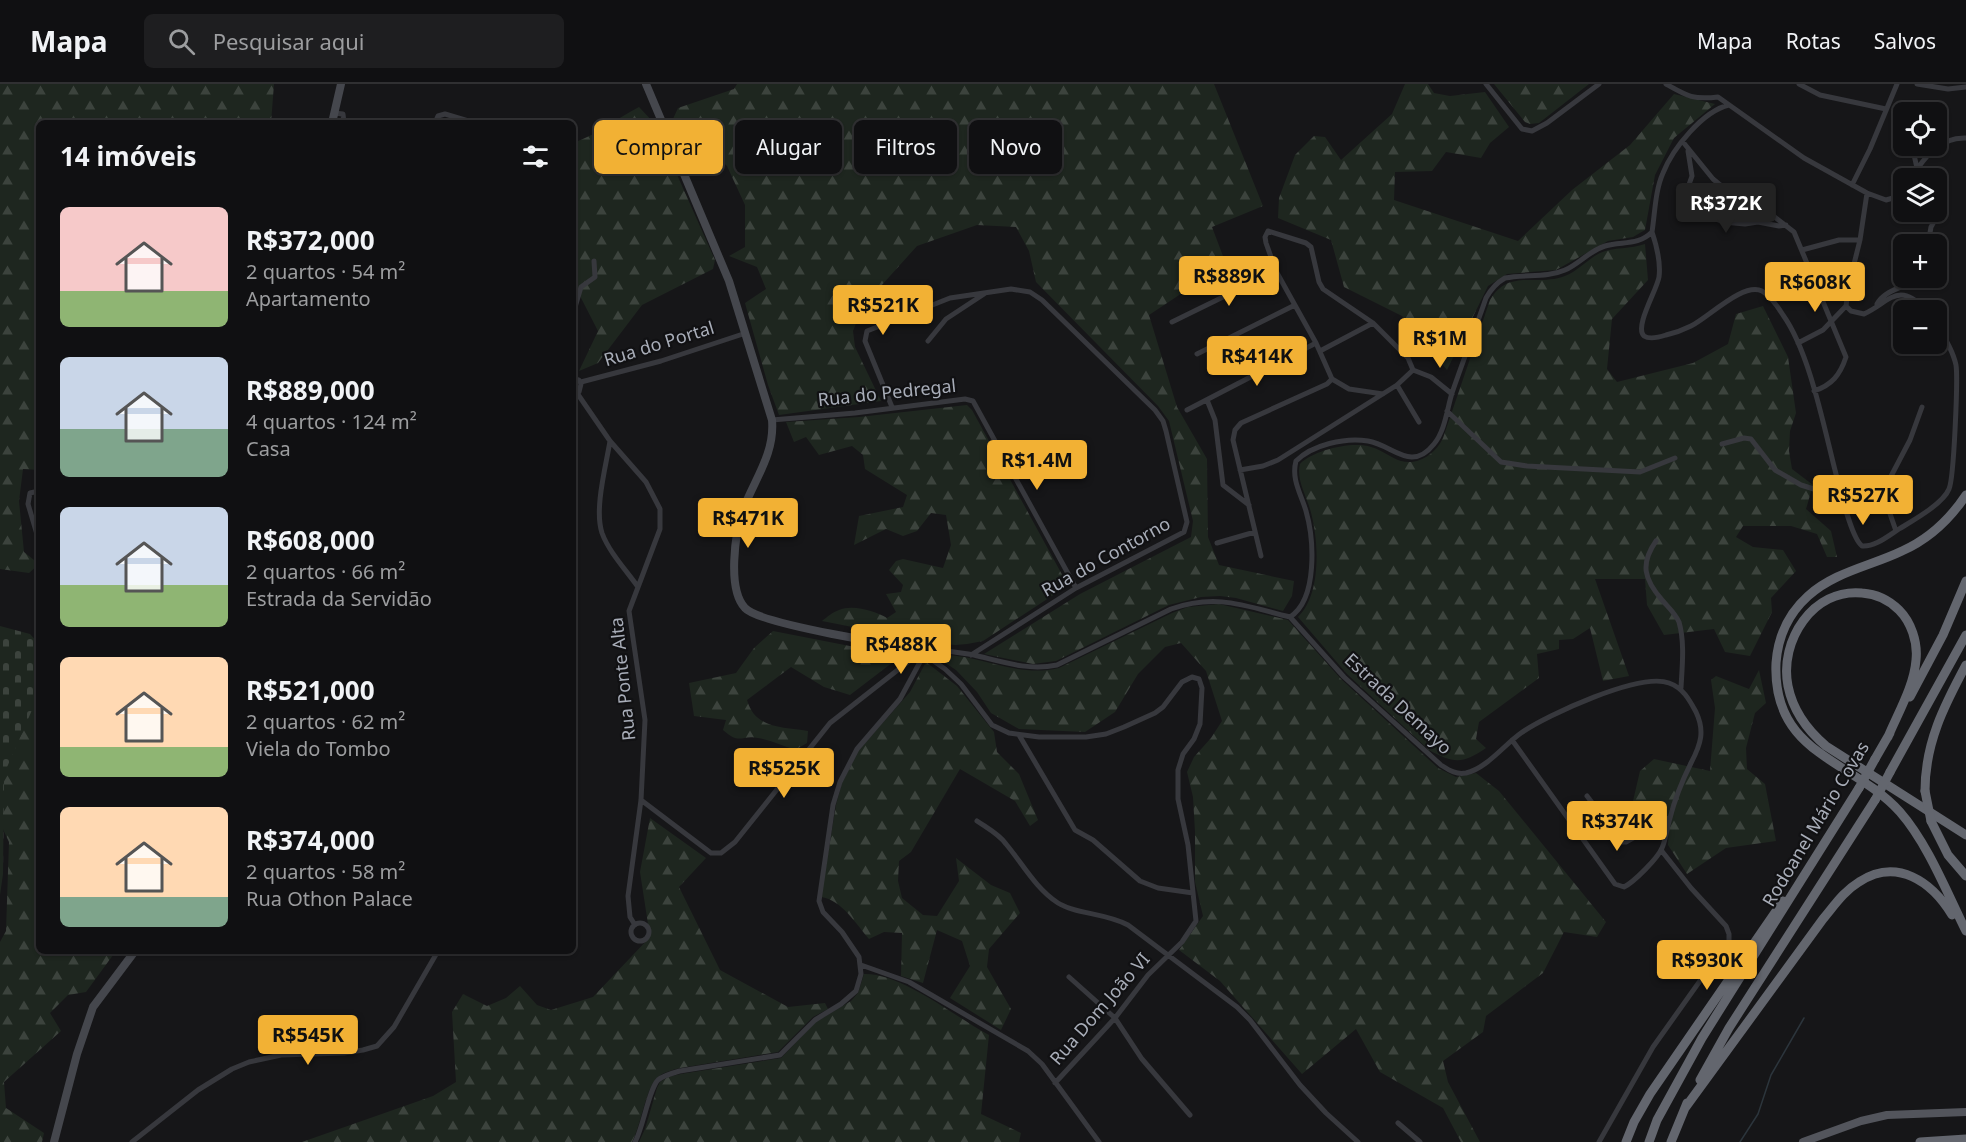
<!DOCTYPE html>
<html lang="pt">
<meta charset="utf-8">
<style>
:root{--surface:#101012;--page:#1e1e20;--text:#f1f3f6;--muted:#9c9d9f;--line:#303032;--accent:#f2b134}
body{margin:0;font-family:"Noto Sans",sans-serif;background:var(--page);color:var(--text);height:100vh;display:flex;flex-direction:column;font-size:22px;white-space:nowrap}
*{box-sizing:border-box;margin:0}
p{font-size:20px;color:var(--muted)}
.icon{flex:none;width:33px;height:33px;fill:none;stroke:currentColor;stroke-width:2;stroke-linecap:round;stroke-linejoin:round}
.map{position:relative;flex:1;overflow:hidden}
.drawer{position:absolute;left:36px;top:36px;width:540px;height:834px;display:flex;flex-direction:column;background:var(--surface);border-radius:9px;box-shadow:0 2px 4px #0004,0 0 0 2px var(--line)}
.drawer>*{flex:none}
.hud{position:absolute;left:594px;top:36px;width:570px;height:54px;display:flex;gap:12px}
.tools{position:absolute;left:1893px;top:18px;display:grid;gap:12px}
.tools a{display:grid;place-items:center;width:54px;height:54px;border-radius:9px;background:var(--surface);box-shadow:0 2px 4px #0004,0 0 0 2px var(--line);font-size:30px}
.price{position:absolute;translate:-50% -51px;padding:0 14px;border-radius:6px;background:var(--accent);color:#111;font-size:20px;line-height:39px;filter:drop-shadow(0 2px 3px #0008)}
.price::after{content:'';position:absolute;left:50%;top:36px;width:18px;height:14px;margin-left:-9px;background:inherit;clip-path:polygon(0 0,100% 0,50% 100%)}
.price.on{background:#222;color:#fff}
ul{padding:0;list-style:none}
li{display:flex;align-items:center;gap:18px;height:150px;padding:0 24px}
li span{display:grid;place-items:center;flex:none;width:168px;height:120px;border-radius:9px;color:#555}
li>.icon{margin-inline-start:auto}
span .icon{width:72px;height:72px;fill:#fffc;stroke-width:1}
li b{font-size:26px}
h2{display:flex;justify-content:space-between;align-items:center;height:72px;padding:0 24px;font-size:26px}
.pill{padding:0 21px;border-radius:9px;background:var(--surface);box-shadow:0 2px 4px #0004,0 0 0 2px var(--line);font-size:21px;line-height:54px}
.pill.on{background:var(--accent);color:#111}
header{display:flex;align-items:center;gap:36px;box-sizing:border-box;height:84px;padding:0 30px;background:var(--surface);border-bottom:2px solid var(--line)}
header strong{font-size:28px}
nav{display:flex;gap:33px;margin-inline-start:auto;font-size:21px}
.search{width:420px;height:54px;background:var(--page);display:flex;align-items:center;gap:15px;box-sizing:border-box;padding:0 21px;border-radius:9px;color:var(--muted);font-size:22px}
.map>svg:first-child{display:block}
.forest{fill:url(#forest-firs)}
.cemetery{fill:url(#cemetery-stones)}
.lines{fill:none;stroke-linecap:round;stroke-linejoin:round}
.stream{stroke:#2c353c;stroke-width:1.5}
.street{stroke:#37383d;stroke-width:5}
.secondary{stroke:#45474d;stroke-width:8}
.primary{stroke:#53555c;stroke-width:8}
.highway{stroke:#63666e;stroke-width:9}
.highway-bridge{stroke:#63666e;stroke-width:9}
.labels{text-anchor:middle;stroke-width:4.5;stroke-linejoin:round;paint-order:stroke}
.street-label{font-size:18px;fill:#a8adb8;stroke:#111113}
</style>
<header>
<strong>Mapa</strong>
<div class="search"><svg class="icon" aria-label="search" viewBox="0 0 24 24"><circle cx="10" cy="10" r="6"/><path d="M15 15l6 6"/></svg>Pesquisar aqui</div>
<nav><a>Mapa</a><a>Rotas</a><a>Salvos</a></nav>
</header>
<div class="map">
<svg width="1966" height="1058" viewBox="0 0 1966 1058">
<defs>
<pattern id="forest-firs" width="22" height="20" patternUnits="userSpaceOnUse" patternTransform="scale(1.5)"><rect width="22" height="20" fill="#1e261f"/><path d="M5 1l3.5 6h-7zM16 11l3.5 6h-7z" fill="#3c433d"/></pattern>
<pattern id="cemetery-stones" width="16" height="16" patternUnits="userSpaceOnUse" patternTransform="scale(1.5)"><rect width="16" height="16" fill="#1e261f"/><path d="M2 7V4a2 2 0 0 1 4 0v3zM10 15v-3a2 2 0 0 1 4 0v3z" fill="#3c433d"/></pattern>
</defs>
<rect width="100%" height="100%" fill="#161618"/>
<path class="forest" d="M0,0H274L271,39H39V386L23,385L19,417L24,468L39,480L29,489L0,485Z
M737,0H1214L1263,122L1212,143L1226,180L1149,231L1177,323L1207,375L1208,453L1219,481L1294,497L1292,512L1283,527L1236,514L1220,512L1201,513L1169,521L1056,577L1033,580L984,570L1080,510L1191,453L1193,437L1169,337L1158,322L1036,198L1029,167L1016,143L977,141L917,162L863,222L853,247L855,263L881,317L779,331L768,301L745,219L766,205L757,183L729,172L745,163V121L727,82L699,56L673,35L678,24L734,5Z
M1405,0H1428L1434,9L1450,12L1485,8L1509,43L1490,59L1481,74L1446,68L1432,87L1395,88L1394,116L1518,157L1572,106L1630,61L1674,10L1715,20L1674,54L1655,91L1645,146L1633,153L1608,157L1556,186L1507,190L1488,202L1447,286L1402,232L1344,203L1331,156L1278,134L1279,114L1295,71L1314,52L1325,53L1341,76L1392,30Z
M1494,0H1589L1539,39L1530,40L1525,38Z
M639,23L654,39L715,176L713,185L642,221L598,279L579,287L598,247L579,210L573,203V59C597,51 617,34 639,23Z
M1645,160L1648,196L1612,235L1607,285L1617,298L1693,279L1728,260L1736,230L1763,222L1788,273L1796,329L1790,347L1789,367L1792,385L1813,401L1806,425L1831,447L1837,473H1827L1817,450L1791,442H1743L1736,453L1753,463L1783,466L1796,487L1771,514L1772,528L1750,572L1725,568L1714,545L1664,551L1647,521L1645,495H1595L1629,592L1603,597L1590,544L1573,555L1559,556V565L1537,570L1539,594L1479,638L1476,655L1486,664C1462,680 1455,680 1429,666L1347,590L1298,533C1322,510 1319,455 1310,425C1306,411 1296,395 1300,380C1314,366 1352,357 1371,363C1382,366 1391,374 1401,377C1419,382 1436,369 1443,354L1490,216C1509,184 1536,203 1565,192C1578,187 1588,175 1600,169C1614,163 1631,165 1645,160Z
M967,321L972,326L1065,496L1064,504L983,557L967,560L955,561L924,557L822,537C827,533 833,528 839,526C853,520 875,527 887,534L896,528L886,510L901,508L903,501L889,486L896,477L903,475L943,484L951,461L946,431L931,429L917,447L903,452L886,445L854,461L859,432L903,423L907,411L865,385L863,371L852,362L819,371L806,353L794,358L786,338L859,333Z
M1219,520L1288,536L1341,595L1438,684L1456,693L1476,689L1499,707L1606,838L1597,853L1564,848L1543,889L1486,932L1483,948L1443,977L1448,998L1480,1058H1461L1443,1024L1380,988L1356,945L1302,990L1220,897L1179,866L1203,832L1195,798V748L1193,713L1187,688L1194,673L1211,654L1222,637L1206,587L1181,559L1165,563L1138,590L1115,628L1085,648L1019,645L991,629L977,608L956,586L938,574L935,569C948,571 961,572 974,575C1003,582 1029,591 1059,584L1172,529L1188,523Z
M773,547L901,572L850,611L824,603L791,583L747,616C755,645 783,643 808,647L807,659L795,666C783,662 771,656 758,654C741,650 741,662 723,646L726,636L694,632L689,599L736,589L754,564Z
M926,578L957,602L994,648L997,668L1019,690L1038,736L1030,742L1015,717L960,685L911,768L899,777L898,797L902,814L923,831L937,832L959,797L956,774L991,801L1010,809L1020,829L989,865L987,883L1011,925L1001,946L950,914L970,882L962,857L937,846L923,899L901,892L902,849L884,848L869,855C856,840 842,816 821,813L836,721L842,699L859,666L910,608Z
M1759,586L1766,619L1755,629L1746,664L1747,685L1765,700L1776,757L1726,764L1687,790L1668,761L1669,738L1659,737L1639,748L1630,730L1640,687L1654,675L1710,687L1715,624L1711,596L1716,592L1749,605Z
M39,608V867H116L86,908L68,911L50,929L61,947L4,998L6,1024L44,1049L42,1058H0V858L6,847L9,758L0,739V675Z
M650,734L706,774L679,803L720,886L788,923L825,919L828,925L813,933L778,968L680,984C672,986 664,988 658,993C646,1002 641,1042 632,1058H302L433,1012L456,998L452,928L463,910L487,922L506,914L520,902L537,921L551,926L593,913L650,853L640,788Z
M864,890C902,889 955,933 989,951L981,1030L1021,1049L1019,1058H639L645,1045L657,1004L660,998L668,993L681,990L781,974L816,938L851,917L858,909Z"/>
<path class="cemetery" d="M0,542L30,550L39,560V610L4,690L3,790L0,811Z"/>
<g class="lines">
<path class="stream" d="M1740,1058L1758,1030L1771,991L1804,934"/>
<path class="street" d="M1486,0L1522,45L1532,47L1547,39L1599,0
M1666,0C1687,12 1693,16 1718,13L1804,74L1867,109L1886,116L1893,114L1904,105
M1799,0L1820,11L1886,25
M1917,0L1948,5L1966,3
M334,29L343,30L344,39
M435,39L438,32L445,30L475,39
M1683,58L1713,95L1730,109L1772,131L1794,148L1846,273C1840,291 1832,301 1814,307
M1912,62L1917,84
M1688,67L1692,92L1686,109L1714,134L1723,138L1745,140L1758,138L1779,142L1786,141
M1911,94C1924,74 1939,53 1966,54
M1852,101L1870,65L1897,0
M1867,109L1860,156L1849,200L1846,222L1851,227L1864,230C1890,218 1898,196 1926,226
M1652,148C1657,163 1661,178 1659,193C1657,206 1634,243 1644,252C1650,256 1660,253 1666,251C1675,249 1683,246 1691,242C1709,233 1743,198 1762,207C1770,212 1778,223 1783,231C1810,269 1824,344 1836,390C1840,404 1851,454 1862,462C1875,463 1888,452 1899,445C1912,437 1943,420 1949,405C1954,394 1958,295 1956,281C1953,267 1944,252 1936,240
M1928,160L1931,143L1940,127
M1802,166L1839,156H1860
M1877,220C1885,205 1904,205 1916,194
M573,230L581,203L595,193L594,177
M1172,238L1276,187
M928,257L946,235L984,210
M1798,259L1823,246L1846,222
M1320,267L1373,239
M1197,270L1295,221
M1413,286L1431,293L1452,310
M573,294L579,296L581,300L579,308L573,310
M581,298L661,277L746,249
M1397,301L1419,338
M577,309L610,357L646,398L660,425V445L629,527L645,636L641,716L628,812L630,833L635,841
M1383,310L1349,305L1332,295L1316,259L1276,187L1266,159L1265,153L1268,147L1306,159L1311,163L1319,198L1323,205L1373,239L1408,274L1413,286
M1207,316L1215,336L1223,401L1249,421
M892,323L865,257L867,247L950,214L1011,205L1030,208L1042,216L1155,326L1163,337L1166,347L1187,438L1184,448L1076,504L971,571
M1187,326L1316,259
M1447,327L1501,378L1527,382L1640,388L1675,374
M772,336L855,329L965,315L973,317L1076,504
M610,357C606,382 594,425 602,449C609,468 626,486 638,503
M1722,360L1744,354L1751,355L1775,386L1801,401L1842,414
M1240,386L1263,382L1278,376L1397,301L1413,286
M39,407L30,409L28,420L39,457
M1896,447L1887,421L1889,396L1910,356L1922,323
M1656,457C1640,480 1644,495 1662,516C1668,523 1675,529 1679,538C1685,559 1682,583 1681,604
M1217,459L1255,448
M1261,472L1233,356L1235,346L1241,339L1327,300L1332,295
M1290,533L1344,593L1441,681C1449,686 1456,691 1466,689C1487,684 1504,661 1521,649C1547,631 1640,588 1669,599C1683,604 1689,615 1696,628C1705,647 1701,660 1691,679C1682,697 1675,714 1670,734C1667,743 1666,755 1662,764C1658,774 1634,798 1624,803L1615,800L1512,656
M1290,533C1318,515 1314,455 1306,427C1301,410 1291,395 1296,377C1312,361 1345,353 1368,357C1393,361 1411,389 1434,360C1445,347 1447,325 1452,309C1463,277 1475,246 1486,214C1491,205 1496,199 1505,194C1525,190 1547,194 1565,186C1579,180 1589,167 1605,162C1622,157 1638,162 1652,148C1655,129 1655,107 1663,89C1673,64 1703,27 1729,21
M1019,651L1075,746L1093,756L1140,797L1158,804L1193,809
M1587,712L1622,758H1626L1669,734
M641,716L711,769H721L735,758L830,639L913,574L925,571L945,585L961,600L992,641L1009,649L1039,653H1086L1106,650L1124,643L1155,629L1163,623L1182,598L1192,593L1199,595L1202,604L1200,640L1194,655L1183,670L1178,686V715L1188,761L1196,837L1182,858L1148,891L1115,934L1055,999
M977,737C987,744 999,750 1006,760C1022,779 1036,805 1058,819C1075,830 1106,829 1128,841L1237,923L1250,936L1300,1001L1326,1029L1358,1058
M631 848a9 9 0 1 1 18 0a9 9 0 1 1-18 0Z
M861,881L909,898L1028,967L1042,980L1099,1058
M1069,893L1115,934L1142,975L1190,1031
M1398,1039L1420,1058
M132,1058L198,1006L232,985L249,978L281,971L344,969L363,966L377,962L394,943L438,867
M635,1058C643,1044 649,1005 658,996C664,991 673,989 680,987L780,971L815,936L841,920L856,907L861,890L859,873L842,848L823,828L819,817L833,721L840,698L857,665L900,615L927,565C943,567 959,568 974,571C1003,578 1028,587 1057,581L1171,525C1217,509 1245,522 1290,533
M1599,1058L1653,963L1729,856V850L1726,842L1691,804L1661,766"/>
<path class="secondary" d="M646,0L729,197L772,336C775,370 754,396 743,426C735,449 727,505 745,524C759,540 900,563 927,565
M332,39L341,0
M54,1058L77,970L93,923L135,867"/>
<path class="primary" d="M1803,1058L1861,1037L1887,1031L1966,1028"/>
<path class="highway" d="M1966,411C1950,435 1929,455 1902,467C1871,482 1834,488 1808,512C1788,530 1778,552 1776,579C1772,671 1852,675 1900,728C1928,760 1947,809 1966,847
M1910,613L1943,551L1966,497
M1888,653C1898,629 1914,602 1916,576C1918,558 1911,538 1899,526C1889,516 1876,510 1862,509C1813,504 1779,557 1788,602C1793,627 1807,646 1826,662L1966,751
M1875,675L1890,649
M1890,688L1966,551
M1925,707C1925,659 1944,622 1966,581
M1931,737L1948,771L1966,792
M1700,996L1729,944L1875,716
M1685,1024L1823,835C1834,822 1844,807 1859,798C1897,773 1932,798 1952,831
M1626,1058L1634,1038L1650,1010L1783,817
M1649,1058L1657,1036L1702,954L1859,704
M1671,1058L1687,1019
M1920,1058L1966,1055"/>
<path class="highway-bridge" d="M1859,704L1875,675
M1925,707L1931,737
M1875,716L1890,688"/>
</g>
<g class="labels">
<g class="street-label">
<text transform="translate(659 260) rotate(-17)" y="6">Rua do Portal</text>
<text transform="translate(887 309) rotate(-6)" y="6">Rua do Pedregal</text>
<text transform="translate(1106 473) rotate(-29)" y="6">Rua do Contorno</text>
<text transform="translate(623 595) rotate(-96)" y="6">Rua Ponte Alta</text>
<text transform="translate(1398 620) rotate(43)" y="6">Estrada Demayo</text>
<text transform="translate(1816 740) rotate(-59)" y="6">Rodoanel Mário Covas</text>
<text transform="translate(1100 925) rotate(-49)" y="6">Rua Dom João VI</text>
</g>
</g>
</svg>
<div class="tools">
<a><svg class="icon" aria-label="locate" viewBox="0 0 24 24"><circle cx="12" cy="12" r="6"/><path d="M12 2v4M12 18v4M2 12h4M18 12h4"/></svg></a>
<a><svg class="icon" aria-label="layers" viewBox="0 0 24 24"><path d="M12 4l9 5-9 5-9-5zM3 14l9 5 9-5"/></svg></a>
<a>+</a>
<a>−</a>
</div>
<b class="price on" style="left:1726px;top:150px">R$372K</b>
<b class="price" style="left:1229px;top:223px">R$889K</b>
<b class="price" style="left:1815px;top:229px">R$608K</b>
<b class="price" style="left:883px;top:252px">R$521K</b>
<b class="price" style="left:1440px;top:285px">R$1M</b>
<b class="price" style="left:1257px;top:303px">R$414K</b>
<b class="price" style="left:1037px;top:407px">R$1.4M</b>
<b class="price" style="left:1863px;top:442px">R$527K</b>
<b class="price" style="left:748px;top:465px">R$471K</b>
<b class="price" style="left:901px;top:591px">R$488K</b>
<b class="price" style="left:784px;top:715px">R$525K</b>
<b class="price" style="left:1617px;top:768px">R$374K</b>
<b class="price" style="left:1707px;top:907px">R$930K</b>
<b class="price" style="left:308px;top:982px">R$545K</b>
<div class="hud">
<a class="pill on">Comprar</a>
<a class="pill">Alugar</a>
<a class="pill">Filtros</a>
<a class="pill">Novo</a>
</div>
<section class="drawer">
<h2>14 imóveis<svg class="icon" aria-label="filters" viewBox="0 0 24 24"><path d="M4 7h16M4 17h16"/><circle cx="9" cy="7" r="2"/><circle cx="15" cy="17" r="2"/></svg></h2>
<ul>
<li><span style="background:linear-gradient(#f6c9c9 70%,#8fb573 0)"><svg class="icon" aria-label="home" viewBox="0 0 24 24"><path d="M3 11l9-7 9 7M6 9v11h12V9"/></svg></span><div><b>R$372,000</b><p>2 quartos · 54 m²</p><p>Apartamento</p></div></li>
<li><span style="background:linear-gradient(#c9d6e8 60%,#7fa58c 0)"><svg class="icon" aria-label="home" viewBox="0 0 24 24"><path d="M3 11l9-7 9 7M6 9v11h12V9"/></svg></span><div><b>R$889,000</b><p>4 quartos · 124 m²</p><p>Casa</p></div></li>
<li><span style="background:linear-gradient(#c9d6e8 65%,#8fb573 0)"><svg class="icon" aria-label="home" viewBox="0 0 24 24"><path d="M3 11l9-7 9 7M6 9v11h12V9"/></svg></span><div><b>R$608,000</b><p>2 quartos · 66 m²</p><p>Estrada da Servidão</p></div></li>
<li><span style="background:linear-gradient(#ffd9b3 75%,#8fb573 0)"><svg class="icon" aria-label="home" viewBox="0 0 24 24"><path d="M3 11l9-7 9 7M6 9v11h12V9"/></svg></span><div><b>R$521,000</b><p>2 quartos · 62 m²</p><p>Viela do Tombo</p></div></li>
<li><span style="background:linear-gradient(#ffd9b3 75%,#7fa58c 0)"><svg class="icon" aria-label="home" viewBox="0 0 24 24"><path d="M3 11l9-7 9 7M6 9v11h12V9"/></svg></span><div><b>R$374,000</b><p>2 quartos · 58 m²</p><p>Rua Othon Palace</p></div></li>
</ul>
</section>
</div>
